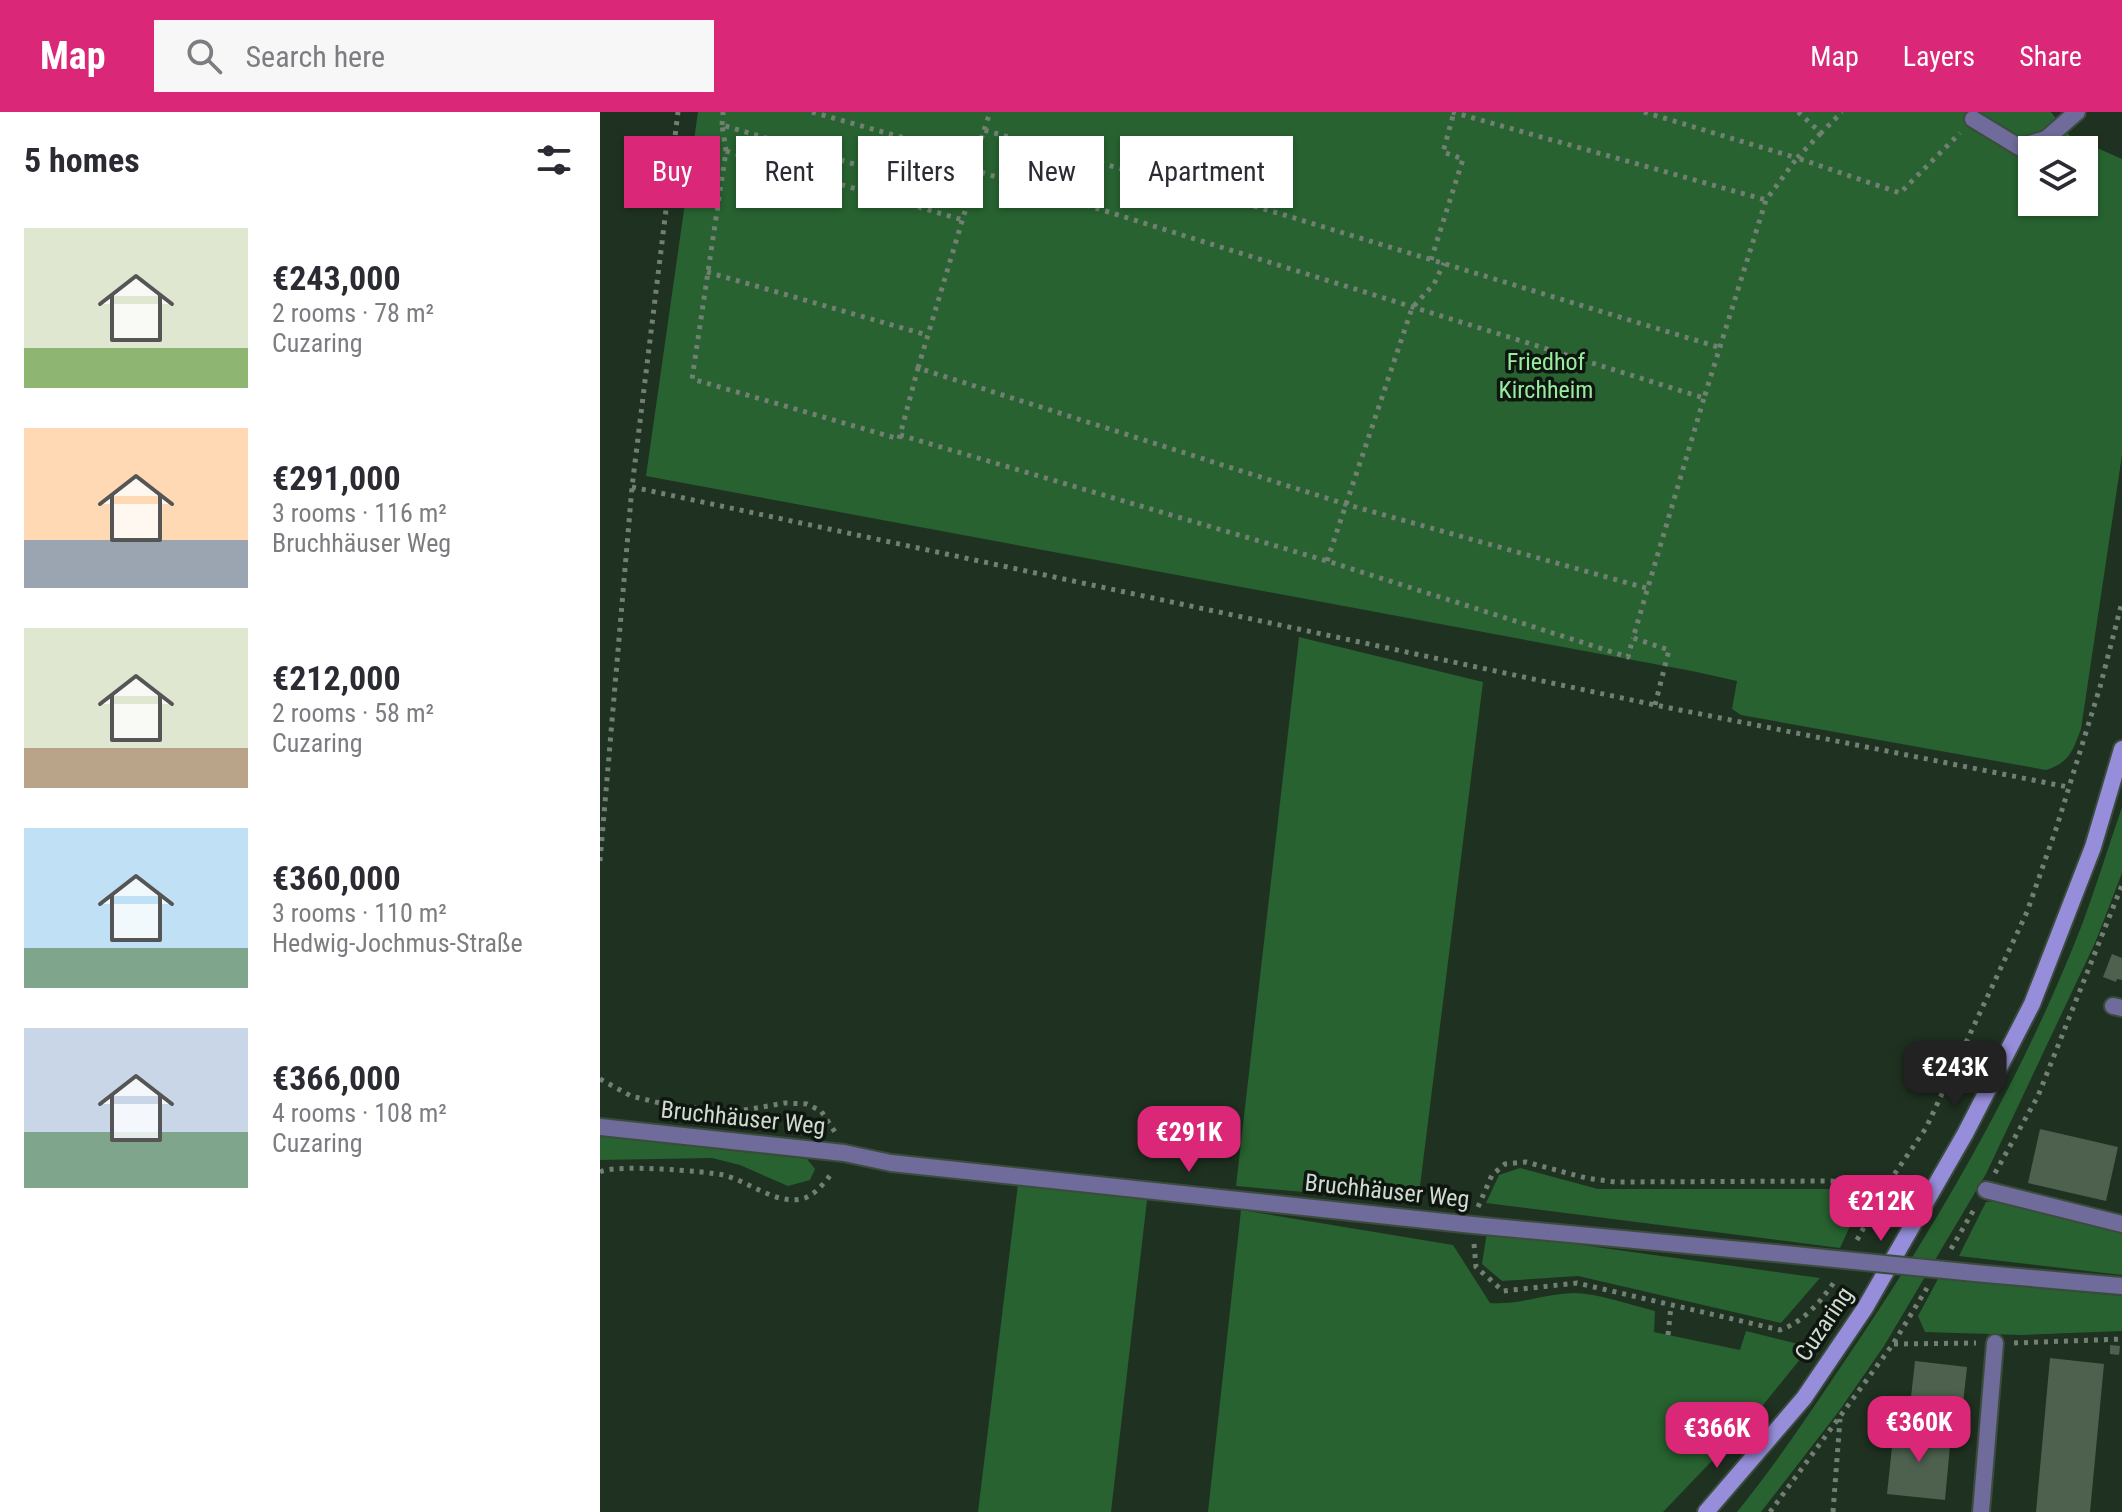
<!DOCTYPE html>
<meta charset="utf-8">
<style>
:root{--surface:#fff;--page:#f7f7f7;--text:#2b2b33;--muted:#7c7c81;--accent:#db2777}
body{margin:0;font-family:"Roboto Condensed",sans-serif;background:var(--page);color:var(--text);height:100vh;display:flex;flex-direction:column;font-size:30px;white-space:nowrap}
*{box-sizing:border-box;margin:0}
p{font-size:26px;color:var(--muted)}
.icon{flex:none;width:44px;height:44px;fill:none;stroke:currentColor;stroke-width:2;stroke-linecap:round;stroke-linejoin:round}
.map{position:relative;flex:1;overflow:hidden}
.sheet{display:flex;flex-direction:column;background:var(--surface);width:600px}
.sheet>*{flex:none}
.top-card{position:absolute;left:24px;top:24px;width:760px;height:72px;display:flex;gap:16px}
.fabs{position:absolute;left:1418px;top:24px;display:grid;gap:16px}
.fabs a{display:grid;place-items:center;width:80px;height:80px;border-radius:0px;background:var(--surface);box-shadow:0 2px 6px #0004;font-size:40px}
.price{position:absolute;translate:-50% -68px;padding:0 18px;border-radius:16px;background:var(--accent);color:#fff;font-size:26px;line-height:52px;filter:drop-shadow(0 2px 4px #0008)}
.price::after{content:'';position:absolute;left:50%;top:48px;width:24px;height:18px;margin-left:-12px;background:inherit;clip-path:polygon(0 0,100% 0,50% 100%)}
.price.on{background:#222;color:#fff}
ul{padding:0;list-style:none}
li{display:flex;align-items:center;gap:24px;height:200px;padding:0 24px}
li span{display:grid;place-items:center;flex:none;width:224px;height:160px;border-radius:0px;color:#555}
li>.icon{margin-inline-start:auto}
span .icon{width:96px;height:96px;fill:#fffc;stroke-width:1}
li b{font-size:34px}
h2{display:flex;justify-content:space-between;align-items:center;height:96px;padding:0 24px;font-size:34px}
.tag{padding:0 28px;border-radius:0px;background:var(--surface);box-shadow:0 2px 6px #0004;font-size:28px;line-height:72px}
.tag.on{background:var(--accent);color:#fff}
header{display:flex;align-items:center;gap:48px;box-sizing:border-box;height:112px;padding:0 40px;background:var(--accent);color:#fff}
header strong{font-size:38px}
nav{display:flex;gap:44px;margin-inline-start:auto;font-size:28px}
.search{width:560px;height:72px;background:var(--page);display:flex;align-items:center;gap:20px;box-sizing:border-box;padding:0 28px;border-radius:0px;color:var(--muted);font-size:30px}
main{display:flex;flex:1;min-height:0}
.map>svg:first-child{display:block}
.green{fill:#276230;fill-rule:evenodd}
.building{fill:#4e614f}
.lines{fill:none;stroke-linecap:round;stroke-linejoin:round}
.service-casing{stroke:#3b4c3d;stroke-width:20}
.minor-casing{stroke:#3b4c3d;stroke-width:20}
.secondary-casing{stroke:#3b4c3d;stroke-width:20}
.path{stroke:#718073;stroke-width:5;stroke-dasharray:4 6;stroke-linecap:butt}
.service{stroke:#6f6b9a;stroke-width:16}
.minor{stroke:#6f6b9a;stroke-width:16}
.secondary{stroke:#968eda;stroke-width:16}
.minor-bridge-casing{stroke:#3b4c3d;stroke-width:20;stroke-linecap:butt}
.minor-bridge{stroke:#6f6b9a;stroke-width:16}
.labels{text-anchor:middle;stroke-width:7;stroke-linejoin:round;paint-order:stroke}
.park-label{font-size:24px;fill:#98eca0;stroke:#0f160f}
.street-label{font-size:24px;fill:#d0dbd1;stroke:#0f160f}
</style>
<header>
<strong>Map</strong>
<div class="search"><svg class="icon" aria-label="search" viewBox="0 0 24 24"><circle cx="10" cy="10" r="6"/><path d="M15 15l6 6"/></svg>Search here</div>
<nav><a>Map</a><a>Layers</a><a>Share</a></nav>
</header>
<main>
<section class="sheet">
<h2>5 homes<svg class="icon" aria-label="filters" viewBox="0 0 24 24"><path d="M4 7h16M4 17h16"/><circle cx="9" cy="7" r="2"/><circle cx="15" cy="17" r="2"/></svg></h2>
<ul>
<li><span style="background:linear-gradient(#dfe7d0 75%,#8fb573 0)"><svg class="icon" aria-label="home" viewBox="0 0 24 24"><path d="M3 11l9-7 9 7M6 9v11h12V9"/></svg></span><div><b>€243,000</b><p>2 rooms · 78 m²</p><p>Cuzaring</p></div></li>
<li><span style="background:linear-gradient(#ffd9b3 70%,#9aa5b1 0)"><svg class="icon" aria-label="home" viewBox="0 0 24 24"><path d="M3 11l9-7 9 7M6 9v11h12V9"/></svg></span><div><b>€291,000</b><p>3 rooms · 116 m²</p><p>Bruchhäuser Weg</p></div></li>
<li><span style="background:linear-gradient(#dfe7d0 75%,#b9a48a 0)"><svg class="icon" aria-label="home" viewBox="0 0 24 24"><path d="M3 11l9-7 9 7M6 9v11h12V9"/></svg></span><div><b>€212,000</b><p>2 rooms · 58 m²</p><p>Cuzaring</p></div></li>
<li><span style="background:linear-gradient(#bfe0f5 75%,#7fa58c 0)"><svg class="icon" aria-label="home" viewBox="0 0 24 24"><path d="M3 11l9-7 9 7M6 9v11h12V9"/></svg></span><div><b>€360,000</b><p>3 rooms · 110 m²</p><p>Hedwig-Jochmus-Straße</p></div></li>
<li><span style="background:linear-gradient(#c9d6e8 65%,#7fa58c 0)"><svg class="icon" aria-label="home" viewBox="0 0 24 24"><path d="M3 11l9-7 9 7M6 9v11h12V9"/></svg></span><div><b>€366,000</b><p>4 rooms · 108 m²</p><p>Cuzaring</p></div></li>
</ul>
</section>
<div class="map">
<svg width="1522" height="1400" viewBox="0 0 1522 1400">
<rect width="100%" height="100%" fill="#1f3121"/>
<path class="green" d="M98,0H1451L1470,24L1522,47V343L1481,617C1472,640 1470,650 1446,658L1141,603L1132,597L1137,569L1092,559L46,364ZM1432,38H1484V90H1432Z
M699,525L883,570L818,1090L636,1074Z
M1522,695V761L1495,831L1386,1062L1284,1234L1239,1299L1161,1400H1137C1177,1351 1211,1299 1246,1247C1339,1110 1423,965 1483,810C1497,772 1509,733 1522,695Z
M0,1024L207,1047L215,1057L210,1068L188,1074L140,1053L112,1046L0,1048Z
M920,1056L998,1077H1241L1255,1092L1251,1112L1240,1136L886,1091L899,1063Z
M418,1072L547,1088L511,1400H378Z
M1398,1089L1522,1120V1163L1359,1144L1386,1090Z
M641,1098L853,1133L890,1191C919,1193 944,1182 973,1181C997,1181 1031,1193 1055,1199L1054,1220L1140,1238L1146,1219L1210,1235L1151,1308L1063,1400H608Z
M887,1120L1220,1166L1181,1211L978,1164L902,1169L882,1152Z
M1338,1167L1522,1184V1219L1422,1223L1325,1220L1318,1204Z"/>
<path class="building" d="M1512,842L1522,846V868L1517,867L1516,870L1503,865Z
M1440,1017L1518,1035L1506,1089L1428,1071Z
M1510,1233L1520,1234L1519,1243L1510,1242Z
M1450,1246L1504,1252L1490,1400H1436Z
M1315,1249L1367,1255L1361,1309L1309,1303Z
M1294,1316L1351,1322L1345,1388L1287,1382Z"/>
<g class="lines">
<g class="service-casing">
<path id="service" d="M1373,7L1419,35L1446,27L1477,0"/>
</g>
<g class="minor-casing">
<path id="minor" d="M1513,894L1522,896
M0,1015L244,1041L291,1051L873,1113L1174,1141
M1386,1078L1522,1112
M1385,1162L1522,1174
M1381,1400L1395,1231"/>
</g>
<g class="secondary-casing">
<path id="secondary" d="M1106,1400L1204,1286L1265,1196L1365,1022L1432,892L1493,735L1522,637"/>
</g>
<path class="path" d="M212,0L375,46L374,58
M852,0L1166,88
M1044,0L1197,46L1221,21
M1198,0L1221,21L1242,0
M122,13L123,0
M384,18L390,0
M126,39L363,108
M375,46L384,18L681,102L1118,235
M831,148L863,47L843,40L854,0
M107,160L327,223
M318,256L369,86
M300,323L727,449L1028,545L1033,526
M32,375L1055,593L1468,675
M727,449L812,196L834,172L844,151
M1046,476L745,392L318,256L299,327L92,267L126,39L122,13L369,86L374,58L1104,286L1166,88L1197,46L1300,81L1360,21
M1055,593L1069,538L1033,526L1104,286
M0,749L32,375L78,0
M0,967L31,984L64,992L133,1000L185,991L207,992L221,999L235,1020
M0,1060C14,1052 105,1059 123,1063C149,1069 178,1095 205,1086C217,1081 225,1070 232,1061
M1395,1061L1438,984L1522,773
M878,1095L892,1063L905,1052L926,1050L986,1066L1015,1070L1229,1069L1287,1073L1326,1016L1427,800L1457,714L1500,575L1522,490
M1257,1128L1287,1073
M874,1132L876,1155L903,1179L977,1171L1180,1218C1205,1209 1220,1190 1235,1169
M1351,1137L1376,1094
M1068,1223L1071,1194
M1414,1231L1522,1227
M1294,1232L1376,1231
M1170,1400L1293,1232L1327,1176
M1233,1400L1240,1307"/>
<use href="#service" class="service"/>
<use href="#minor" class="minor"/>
<use href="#secondary" class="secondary"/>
<g class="minor-bridge-casing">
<path id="minor-bridge" d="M1174,1141L1385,1162"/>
</g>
<use href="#minor-bridge" class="minor-bridge"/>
</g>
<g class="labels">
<g class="park-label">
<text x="946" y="258">Friedhof<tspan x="946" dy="28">Kirchheim</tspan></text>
</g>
<g class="street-label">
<text transform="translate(143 1006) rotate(6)" y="8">Bruchhäuser Weg</text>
<text transform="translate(787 1079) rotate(6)" y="8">Bruchhäuser Weg</text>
<text transform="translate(1224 1212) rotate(-56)" y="8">Cuzaring</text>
</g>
</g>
</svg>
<div class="fabs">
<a><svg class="icon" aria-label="layers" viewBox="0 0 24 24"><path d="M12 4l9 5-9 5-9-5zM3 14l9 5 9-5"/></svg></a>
</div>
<b class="price on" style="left:1355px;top:997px">€243K</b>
<b class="price" style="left:589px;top:1062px">€291K</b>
<b class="price" style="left:1281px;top:1131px">€212K</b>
<b class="price" style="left:1319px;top:1352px">€360K</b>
<b class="price" style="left:1117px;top:1358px">€366K</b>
<div class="top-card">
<a class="tag on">Buy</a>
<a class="tag">Rent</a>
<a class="tag">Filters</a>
<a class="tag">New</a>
<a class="tag">Apartment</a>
</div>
</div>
</main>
